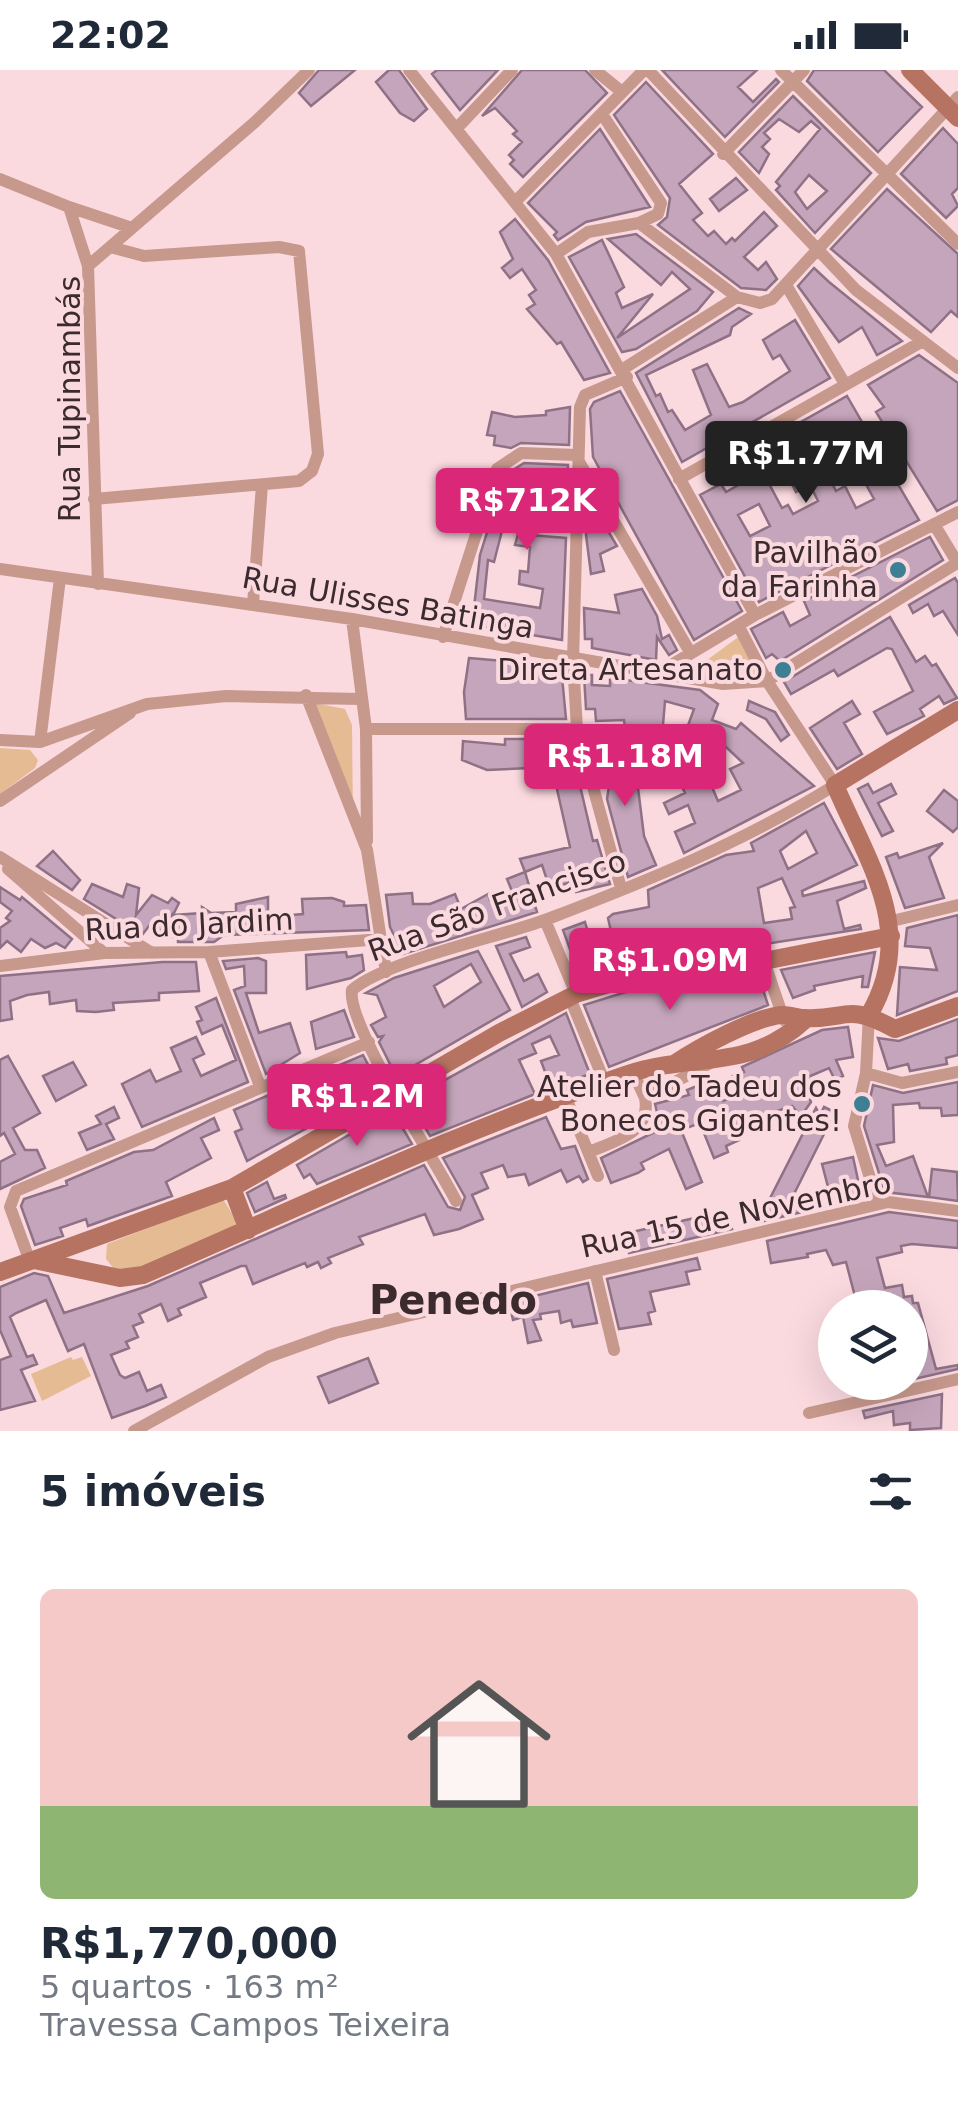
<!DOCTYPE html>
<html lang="pt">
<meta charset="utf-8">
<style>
:root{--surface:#fff;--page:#f6f6f7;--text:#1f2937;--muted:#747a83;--line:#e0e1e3;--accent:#db2777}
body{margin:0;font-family:"DejaVu Sans",sans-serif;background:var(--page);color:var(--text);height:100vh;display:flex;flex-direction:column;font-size:38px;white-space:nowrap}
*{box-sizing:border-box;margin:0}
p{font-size:32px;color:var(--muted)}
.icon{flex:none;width:55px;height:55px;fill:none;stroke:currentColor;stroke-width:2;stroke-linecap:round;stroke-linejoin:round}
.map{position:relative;height:1361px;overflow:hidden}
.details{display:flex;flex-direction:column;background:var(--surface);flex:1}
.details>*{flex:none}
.fabs{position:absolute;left:818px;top:1220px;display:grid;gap:20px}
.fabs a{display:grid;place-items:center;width:110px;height:110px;border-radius:50%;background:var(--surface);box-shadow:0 10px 40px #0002;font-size:50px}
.price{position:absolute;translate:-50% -85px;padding:0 22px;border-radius:10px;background:var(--accent);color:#fff;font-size:32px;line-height:65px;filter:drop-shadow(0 2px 5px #0008)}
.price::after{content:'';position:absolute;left:50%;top:60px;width:30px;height:22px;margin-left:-15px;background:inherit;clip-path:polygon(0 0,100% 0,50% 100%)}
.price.selected{background:#222;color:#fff}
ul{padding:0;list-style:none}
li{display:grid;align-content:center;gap:20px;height:530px;padding:0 40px}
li+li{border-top:2px solid var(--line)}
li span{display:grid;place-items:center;height:310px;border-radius:15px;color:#555}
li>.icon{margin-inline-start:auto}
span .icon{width:180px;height:180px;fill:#fffc;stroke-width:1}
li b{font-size:42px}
h2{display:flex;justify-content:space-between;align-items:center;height:120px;padding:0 40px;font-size:42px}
.status{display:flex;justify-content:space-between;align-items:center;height:70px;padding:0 50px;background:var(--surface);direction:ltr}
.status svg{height:28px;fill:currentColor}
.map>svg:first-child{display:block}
.green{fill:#e5bb94}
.building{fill:#c5a5bb;stroke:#8f7186;stroke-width:2.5;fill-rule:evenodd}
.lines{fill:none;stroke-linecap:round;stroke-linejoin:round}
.minor{stroke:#c7988c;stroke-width:12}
.secondary{stroke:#b67362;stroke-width:18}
.poi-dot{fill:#3f7f93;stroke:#fad9df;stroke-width:4}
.labels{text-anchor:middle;stroke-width:8;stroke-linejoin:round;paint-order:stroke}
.street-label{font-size:30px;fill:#3b2b2e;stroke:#fad9df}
.poi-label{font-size:30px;fill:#3b2b2e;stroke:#fad9df;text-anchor:end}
.district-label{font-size:40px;font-weight:bold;fill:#3b2b2e;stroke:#fad9df}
</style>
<div class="status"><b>22:02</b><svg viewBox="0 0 49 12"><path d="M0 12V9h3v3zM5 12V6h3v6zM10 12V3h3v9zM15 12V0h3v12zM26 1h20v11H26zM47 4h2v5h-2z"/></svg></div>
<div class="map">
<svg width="958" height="1361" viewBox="0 0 958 1361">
<rect width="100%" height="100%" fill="#fad9df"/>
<path class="green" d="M741,565L763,607L729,609L691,602Z
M309,632L345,639L352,655L353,753Z
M0,678L30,680L38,690L35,698L0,724Z
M223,1129L236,1150L235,1156L120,1206L106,1189L107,1174Z
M71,1287L73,1290L82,1287L91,1306L42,1331L31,1304Z"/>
<path class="building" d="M319,0H355L311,36L299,23Z
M389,0H399L427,39L414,51L400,43L376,12Z
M437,0H498L460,40L432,4Z
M522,0H585L607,23L523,107L510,94L514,90L509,85L522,72L513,64L517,61L495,38L482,46Z
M662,0H757L738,17L753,32L776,9L779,12L725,67Z
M814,0H884L922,37L878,82L807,11Z
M646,12L713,84L679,114L702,143L693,150L708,166L714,161L726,174L732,168L735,171L764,142L777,156L744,187L758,200L766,192L777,209L766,220L741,218L658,155L667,147L670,128L614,45Z
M793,26L871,103L815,163L776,120L780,116L776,112L820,59L811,51L799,62L779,49L764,63L770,69L762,77L769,84L759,103L739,82ZM809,105L827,121L807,139L795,122Z
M943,58L958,74V118L952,124L958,136L946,148L901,104Z
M600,59L650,137L586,152L558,170L554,165L557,162L528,133Z
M736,108L747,120L719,141L710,129Z
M887,119L958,184V247L951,241L931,262L831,179Z
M515,149L548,190L610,303L584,310L561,272L557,274L527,239L535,234L529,225L536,220L522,199L510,208L502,198L513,189L500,162Z
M636,164L713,222L697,241L636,279L622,282L569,187L602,170L624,217L616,223L622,238L653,224L617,268L690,219L672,202L661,215L608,169Z
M814,198L829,212L902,271L877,285L862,257L839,272L798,216Z
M739,238L751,244L732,257L730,265L646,305L656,326L660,324L668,342L672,340L685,360L711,345L693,300L707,294L729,337L743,332L790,301L780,285L773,289L763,270L795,250L830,308L682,392L636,303Z
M919,285L958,313V430L937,441L876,342L884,337L868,315Z
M620,321L742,541L694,570L593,387L590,339L594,332Z
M847,326L870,366L819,387L836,421L845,416L856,438L874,429L862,407L877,399L868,381L876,377L919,450L759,532L700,425L721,414L726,422L747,410L736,388L751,380L782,438L788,435L793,444L818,431L810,415L796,422L771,372L753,379ZM759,434L770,456L750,466L738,445Z
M570,337L569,375L521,373L511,378L494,375L495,366L487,365L492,342L515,347L546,345V341Z
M524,393L568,395L567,442L544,440L545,432L527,429L525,462L503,457L494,492L488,490L484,529L540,538L543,519L519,514L520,501L528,502L530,477L515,475L518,464L566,468L562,570L472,555L480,485L505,405Z
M590,431L617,476L600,484L604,501L591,504L586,465Z
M930,467L943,490L780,591L772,584L766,588L751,559L783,542L790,556L810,545L804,531Z
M955,508L958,513V565L943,541L934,546L928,534L913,543L909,535Z
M642,519L657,546L662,569L669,565L677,580L669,585L657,567L656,590L592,578V569H585L584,538L619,543L615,525Z
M890,547L916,592L925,586L932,596L936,594L957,628L944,634L939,626L920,639L924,646L887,664L874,642L913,621L892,579L887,578L838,606L834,600L791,624L784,612Z
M469,588L561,596L566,649H466L464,622Z
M584,605H592V615L610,616V608L700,620L718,634L712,650L736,659L741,653L814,716L684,783L675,762L695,753L688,735L669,744L664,733L685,723L677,707L703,696L718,731L741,720L730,699L743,693L725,676L721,680L686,661L694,639L665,631L661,679L638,672L640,660L625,658L624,650L596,651L595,639H586Z
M749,631L775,642L789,665L781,671L766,649L747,640Z
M852,631L860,644L844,653L862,684L837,699L810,658Z
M607,658L609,699L635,694L644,766L656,795L628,807L607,729L610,710L606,711V701H599L593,662Z
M505,669H546L547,673L569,669L593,771L597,770L610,814L576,822L571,812L550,819L542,795L525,802L520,789L570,777L552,697L487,700L462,690L463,671L505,675Z
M868,714L873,723L891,714L896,724L878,733L893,761L882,766L858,719Z
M944,720L958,731V757L953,762L927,741Z
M824,733L857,795L802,821L803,826L864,811L866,818L837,831L844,859L860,855L861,859L619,897L608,848L613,844L649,837L648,820L726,785L754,781L751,773ZM806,761L817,783L788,799L780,781ZM782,808L795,837L790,838L792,849L764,853L758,818Z
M943,773L929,787L944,828L905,838L886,787L897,783L899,788Z
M53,781L80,810L72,820L37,796Z
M525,802L537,842L403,884L390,857L386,825L412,823L413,834H430L455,824L461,839L488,824L490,830L512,821L507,809Z
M92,814L123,827L127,814L139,818L136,845L152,825L168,833L172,828L179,833L173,845L202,843V837L211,843L236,842V834L268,827V847L303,844L302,829L332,828L344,832V836L366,835L369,860L224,865L214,872H178V867H173L172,845L159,863L149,856L142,865L84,829Z
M0,817L20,830L22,827L72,869L65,878L56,873L45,878L31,869L21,882L7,871L0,878V858L10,851L6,848L12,841L0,832Z
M958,845V921L897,945L900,897L937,900L930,878L905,876L907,858Z
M585,852L600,904L581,910L563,860Z
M526,867L530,877L510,884L524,911L538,904L547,922L522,937L496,876Z
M478,881L510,940L396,1006L379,972L383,966L378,967L371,955L386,947L377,925L366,923L394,908ZM471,894L481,912L444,937L434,916Z
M346,882L347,887L362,885L364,900L351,908L307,919L306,885Z
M875,882L868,917H862L863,906L814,916L815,920L793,928L781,900Z
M258,888L266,891V923H246L259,963L290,953L300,983L266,1004L234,920L245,916L244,896L226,899L223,891Z
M162,892H196L199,921L159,923V930L113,933L114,940L96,942L77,941L76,930L50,934L49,922L27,925L10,931L12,949L0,951V906Z
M758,904L768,935L609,997L584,935L642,917Z
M216,928L248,1012L142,1057L122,1014L150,1000L156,1012L181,1001L171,978L196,967L204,984L193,989L201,1006L236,990L222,955L202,964L197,952L202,950L196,937Z
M344,940L354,967L316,979L311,952Z
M566,943L590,1004L551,1018L541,991L559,985L550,966L532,974L536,983L519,990L535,1024L430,1066L409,1030Z
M958,949V985L946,988L947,994L910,1001L908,994L888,999L878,968L899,971Z
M848,957L853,987L836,990L843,1006L835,1010L829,998L808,1007L810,1011L804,1013L811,1032L801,1046L792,1036L733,1056L739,1070L726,1076L728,1082L714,1088L700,1053L681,1060L702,1112L686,1119L669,1079L641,1093L644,1099L638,1103L611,1113L601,1088L661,1059L655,1034L689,1025L687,1020L715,1009L723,1031L740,1025L733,1006L744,1002L742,997L822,960Z
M363,985L380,1018L247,1091L235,1062L242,1059L234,1040L302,1011L305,1019L311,1016L319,1038L328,1035L321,1003Z
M8,986L40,1043L13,1058L25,1080H37L45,1098L0,1119V1092L15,1084L4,1063L0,1066V990Z
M73,992L86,1015L56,1031L43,1006Z
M958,1012V1045L942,1046L941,1038H920L919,1033L893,1035L894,1072L877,1075L886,1096L913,1086L928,1127L885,1122L864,1056L873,1015L903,1023Z
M114,1037L119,1048L106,1054L114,1069L87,1080L79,1063L101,1054L96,1046Z
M824,1037L835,1042L788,1136L824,1128L822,1118L828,1117L822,1094L853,1087L862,1128L755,1153L751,1141L764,1140L816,1038L820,1045Z
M392,1040L412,1074L317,1114L310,1104L304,1108L297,1095Z
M546,1047L561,1079L575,1076L588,1109L583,1112L579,1106L567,1112L561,1100L529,1115L525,1104L508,1107L503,1095L481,1103L488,1118L472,1125L483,1149L459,1159L434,1165L425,1144L359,1167L363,1174L328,1188L331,1193L321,1198L318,1192L307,1197L305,1193L253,1214L246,1196H241L200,1213L206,1227L178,1239L181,1245L168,1251L161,1234L139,1244L143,1252L133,1256L138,1267L126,1272L129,1278L111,1285L120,1305L125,1308L139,1302L147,1321L161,1315L166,1327L145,1336L112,1348L84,1274L68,1281L46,1230L16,1243L10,1247L27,1287L33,1285L37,1294L21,1300L35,1331L0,1340V1290L11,1286L0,1260V1217L34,1203L48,1206L64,1243L148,1216L424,1095L448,1137L460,1140L465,1127L443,1088Z
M214,1048L219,1060L201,1068L211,1088L166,1112L172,1126L88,1156L86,1149L60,1158L63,1166L35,1175L21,1136L24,1129L67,1115L66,1111L134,1082L153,1080Z
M932,1099L957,1102L958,1131L929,1127Z
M267,1112L274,1129L285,1125L286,1128L255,1142L247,1123Z
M726,1141L732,1159L629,1183L626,1168L633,1167L632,1162Z
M889,1142L958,1151V1178L912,1174L901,1176L902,1182L877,1188L885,1218L902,1215L904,1227L912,1226L913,1233H918L936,1299L958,1295V1299L910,1310V1238H858L846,1192L833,1195L826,1180L807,1184L808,1187L771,1193L767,1171Z
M697,1188L700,1199L686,1202L689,1214L650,1222L655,1241L648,1243L651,1254L619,1259L607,1209Z
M588,1213L597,1253L573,1257L571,1250L561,1253L559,1241L540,1244L541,1249L533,1250L541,1270L528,1273L523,1247L513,1250L509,1232Z
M368,1288L378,1313L329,1333L318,1307Z
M942,1324L941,1358L910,1360V1353L894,1355L893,1341L865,1348L863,1341Z"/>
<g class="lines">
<path class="minor" d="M409,0L556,184L755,545
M595,0L622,22
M648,0L856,220L958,298
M781,0L958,174
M457,58L512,0
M723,84L804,0
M0,109L69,137L88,196L98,514
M517,130L644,0
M69,137L132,158
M639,153L737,227L760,233L772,229L958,27
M556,184L588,162L639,153L658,144L661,133L602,44
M88,196L255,52L309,0
M786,215L845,314
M623,299L737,227
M578,390L690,582
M679,409L923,271
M94,429L299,411L312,401L318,384L299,181L279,177L144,186L114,178
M934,454L958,494
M0,499L352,549L723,614L767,611L957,493
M253,534L262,415
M352,549L366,659L367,771
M443,567L497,399L521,383L577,385
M658,603L755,545L958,442
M306,625L367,780L386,902
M366,659H577
M0,670L40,672L147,634L226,626L360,629
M40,672L60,508
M0,731L130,643
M0,787L152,883
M8,799L104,883
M621,818L577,659L573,591L580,337L585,325L627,307
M545,850L576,924
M892,851L958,835
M209,882L260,1016
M764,891L784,950
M0,896L104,883L209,882L382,869
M570,928L605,1013
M869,945L866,1003L854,1056L878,1134
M633,1002L645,1028L714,991
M866,1003L902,1013L958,1002
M566,1028L598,1106
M589,1082C614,1071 652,1063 645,1028
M456,1131C437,1093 346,954 352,920C388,890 496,868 545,850C645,812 744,772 835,715L767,611L738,555
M29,1189L10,1137L16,1121L369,972
M595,1201L614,1280
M809,1343L958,1309
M134,1361L268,1287L335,1263L888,1132L958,1141"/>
<path class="secondary" d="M910,0L958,48
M869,945C918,862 869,795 835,715L958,640
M674,994C698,978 752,948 781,945C788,944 797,948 804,948C850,950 844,932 895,959L958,936
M232,1118L248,1160
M34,1190L120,1208L143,1205C303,1136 462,1059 628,1004C695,982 748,1003 806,949
M0,1202L232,1118L499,963L576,924L639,905L764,891L891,866"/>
</g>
<g class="poi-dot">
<circle cx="898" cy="500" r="10"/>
<circle cx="783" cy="600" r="10"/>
<circle cx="862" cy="1034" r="10"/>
</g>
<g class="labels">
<g class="street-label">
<text transform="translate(70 329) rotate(-90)" y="10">Rua Tupinambás</text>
<text transform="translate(388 533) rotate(10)" y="10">Rua Ulisses Batinga</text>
<text transform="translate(497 836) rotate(-20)" y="10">Rua São Francisco</text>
<text transform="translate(189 855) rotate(-3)" y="10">Rua do Jardim</text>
<text transform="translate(736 1145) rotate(-12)" y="10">Rua 15 de Novembro</text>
</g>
<g class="poi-label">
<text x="878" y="493">Pavilhão<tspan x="878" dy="34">da Farinha</tspan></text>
<text x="763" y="610">Direta Artesanato</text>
<text x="842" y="1027">Atelier do Tadeu dos<tspan x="842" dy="34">Bonecos Gigantes!</tspan></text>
</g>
<g class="district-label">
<text x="453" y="1244">Penedo</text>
</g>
</g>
</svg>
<div class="fabs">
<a><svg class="icon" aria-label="layers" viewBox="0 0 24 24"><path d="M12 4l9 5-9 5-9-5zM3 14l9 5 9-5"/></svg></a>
</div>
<b class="price selected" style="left:806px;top:436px">R$1.77M</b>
<b class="price" style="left:527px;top:483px">R$712K</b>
<b class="price" style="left:625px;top:739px">R$1.18M</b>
<b class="price" style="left:670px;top:943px">R$1.09M</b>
<b class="price" style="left:357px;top:1079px">R$1.2M</b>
</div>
<section class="details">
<h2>5 imóveis<svg class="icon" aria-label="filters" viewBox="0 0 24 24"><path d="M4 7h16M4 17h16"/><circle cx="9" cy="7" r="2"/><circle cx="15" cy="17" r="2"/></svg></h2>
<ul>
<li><span style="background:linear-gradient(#f6c9c9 70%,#8fb573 0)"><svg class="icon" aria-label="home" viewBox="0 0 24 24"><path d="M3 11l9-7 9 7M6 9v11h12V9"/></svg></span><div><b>R$1,770,000</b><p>5 quartos · 163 m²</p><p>Travessa Campos Teixeira</p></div></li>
</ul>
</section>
